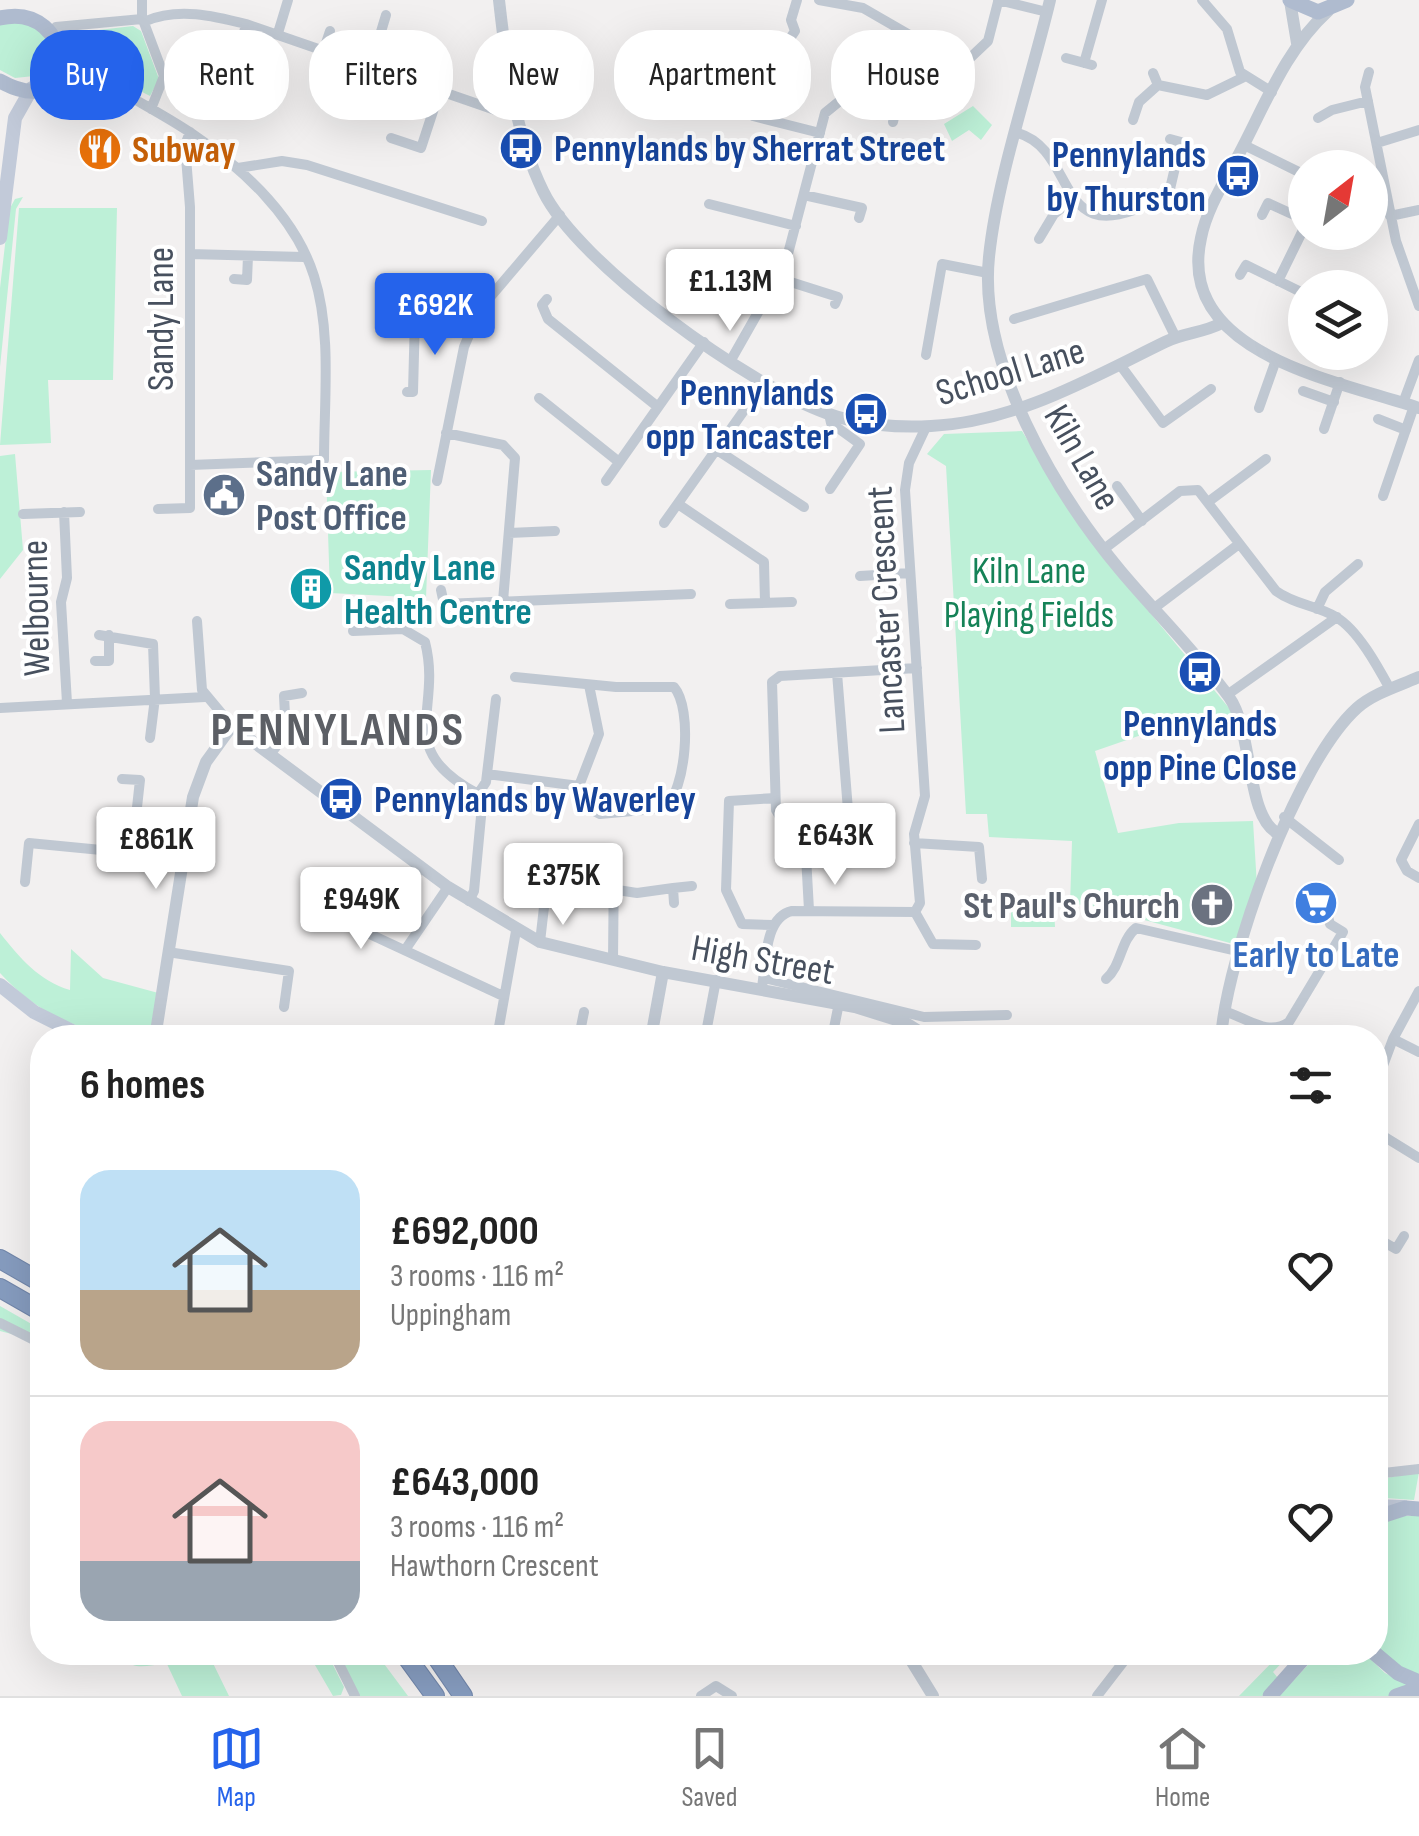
<!DOCTYPE html>
<meta charset="utf-8">
<style>
:root{--surface:#fff;--page:#f6f6f6;--text:#222;--muted:#767676;--line:#e0e0e0;--accent:#2563eb}
body{margin:0;font-family:"Sofia Sans Condensed",sans-serif;background:var(--page);color:var(--text);height:100vh;display:flex;flex-direction:column;font-size:38px;white-space:nowrap}
*{box-sizing:border-box;margin:0}
p{font-size:32px;color:var(--muted)}
.icon{flex:none;width:55px;height:55px;fill:none;stroke:currentColor;stroke-width:2;stroke-linecap:round;stroke-linejoin:round}
.map{position:relative;flex:1;overflow:hidden}
.panel{position:absolute;left:30px;top:1025px;width:1358px;height:640px;display:flex;flex-direction:column;background:var(--surface);border-radius:40px;box-shadow:0 10px 40px #0002}
.panel>*{flex:none}
.hud{position:absolute;left:30px;top:30px;width:1360px;height:90px;display:flex;gap:20px}
.needle{width:65px;rotate:31deg}
.tools{position:absolute;left:1288px;top:150px;display:grid;gap:20px}
.tools a{display:grid;place-items:center;width:100px;height:100px;border-radius:50%;background:var(--surface);box-shadow:0 10px 40px #0002;font-size:50px}
.price{position:absolute;translate:-50% -85px;padding:0 22px;border-radius:10px;background:#fff;color:#222;font-size:32px;line-height:65px;filter:drop-shadow(0 2px 5px #0008)}
.price::after{content:'';position:absolute;left:50%;top:60px;width:30px;height:22px;margin-left:-15px;background:inherit;clip-path:polygon(0 0,100% 0,50% 100%)}
.price.active{background:var(--accent);color:#fff}
ul{padding:0;list-style:none}
li{display:flex;align-items:center;gap:30px;height:250px;padding:0 50px}
li+li{border-top:2px solid var(--line)}
li span{display:grid;place-items:center;flex:none;width:280px;height:200px;border-radius:30px;color:#555}
li>.icon{margin-inline-start:auto}
span .icon{width:120px;height:120px;fill:#fffc;stroke-width:1}
li b{font-size:42px}
h2{display:flex;justify-content:space-between;align-items:center;height:120px;padding:0 50px;font-size:42px}
.tag{padding:0 35px;border-radius:40px;background:var(--surface);box-shadow:0 10px 40px #0002;font-size:35px;line-height:90px}
.tag.active{background:var(--accent);color:#fff}
.tab-bar{display:flex;justify-content:space-around;align-items:center;height:140px;border-top:2px solid var(--line);background:var(--surface);font-size:28px;color:var(--muted)}
.tab-bar a{display:grid;justify-items:center;gap:5px}
.tab-bar .active{color:var(--accent)}
.map>svg:first-child{display:block}
.green{fill:#bdf0d7}
.lines{fill:none;stroke-linecap:round;stroke-linejoin:round}
.motorway-casing{stroke:#7287ab;stroke-width:20}
.minor{stroke:#c0c8d2;stroke-width:10}
.tertiary{stroke:#c0c8d2;stroke-width:12}
.secondary{stroke:#c2cad9;stroke-width:14}
.primary{stroke:#afbbcf;stroke-width:15}
.motorway{stroke:#869cbf;stroke-width:18}
.labels{text-anchor:middle;stroke-width:8;stroke-linejoin:round;paint-order:stroke}
.transit-label{font-size:38px;font-weight:bold;fill:#164399;stroke:#fff;text-anchor:start}
.food-label{font-size:38px;font-weight:bold;fill:#c56008;stroke:#fff;text-anchor:start}
.street-label{font-size:38px;fill:#47505e;stroke:#fff}
.service-label{font-size:38px;font-weight:bold;fill:#4e5e75;stroke:#fff;text-anchor:start}
.culture-label{font-size:38px;font-weight:bold;fill:#0d838f;stroke:#fff;text-anchor:start}
.park-label{font-size:38px;fill:#158257;stroke:#fff}
.worship-label{font-size:38px;font-weight:bold;fill:#5b616d;stroke:#fff;text-anchor:end}
.shop-label{font-size:38px;font-weight:bold;fill:#366cbe;stroke:#fff}
.district-label{font-size:48px;font-weight:bold;letter-spacing:2.5px;fill:#5c5f65;stroke:#fff}
</style>
<div class="map">
<svg width="1419" height="1696" viewBox="0 0 1419 1696">
<rect width="100%" height="100%" fill="#f2f0f0"/>
<path class="green" d="M30,16L53,50L49,63L34,76L15,78L0,70V22Z
M133,26L141,31L159,79L150,96L95,68L69,41L73,33Z
M973,106L992,125L981,140L969,130L952,141L944,124Z
M23,197L16,209L0,367V288L9,210L15,199Z
M19,208H117L113,380H48L51,443L0,445Z
M1022,431L1088,538L1234,714L1173,724L1095,751L1118,833L1179,823L1253,821L1257,886L1241,946L1085,904L1070,906L1072,841L989,837L987,814H966L946,466L927,454L944,434Z
M15,454L23,550L0,579V456Z
M431,470L426,598L330,593L326,472Z
M1011,908H1054L1055,927H1011Z
M0,933C20,958 39,981 70,990L71,949L103,978L162,994L151,1037C90,1037 42,1019 0,973Z
M0,1306L42,1330V1342L0,1331Z
M1419,1472L1414,1500L1385,1498L1375,1490V1480Z
M1404,1516H1419V1675L1398,1666L1375,1645V1525Z
M135,1652L208,1653L229,1696H182L167,1664C151,1663 136,1673 124,1658Z
M308,1653H327L344,1687L341,1695L333,1696Z
M333,1653H376L408,1696H355Z
M1281,1653H1291L1273,1672L1278,1678L1262,1696H1239Z
M1319,1653H1364L1385,1673L1411,1686L1390,1696H1279Z"/>
<g class="lines">
<g class="motorway-casing">
<path id="motorway" d="M0,1259L42,1283
M0,1288L42,1312
M403,1652L435,1696
M433,1652L463,1696"/>
</g>
<path class="minor" d="M142,0V19
M819,0L863,8L934,49L970,58L988,41L998,2
M998,0L1047,12
M1202,0L1227,29L1240,72L1272,92
M143,20L164,76L151,109
M146,21C178,7 214,16 246,24L501,112
M56,27L142,19
M278,33L288,0
M789,40L795,31L791,20L797,0
M63,49C100,85 148,104 191,133C241,167 295,216 314,276C332,332 324,401 324,460L190,465
M324,49L330,31
M1066,58L1092,65
M1084,63L1102,0
M371,65L386,15
M1369,72L1365,87L1396,241L1419,306
M219,83L233,80L246,24
M1158,85L1207,95L1244,77
M755,110L753,116L820,133
M1318,118L1332,110L1368,101
M1133,120L1139,102L1158,85L1153,73
M1018,133C1082,152 1050,263 1169,193L1181,142L1170,139
M391,138L421,148L440,90
M1377,143L1419,130
M1244,145L1305,175
M238,168L282,161L307,165L482,221
M804,195L862,208L859,218
M709,204L796,226
M1262,215L1268,203L1305,220
M1390,216L1419,210
M1039,239L1054,214L1073,199
M190,254L304,257
M1240,275L1246,265L1305,294
M389,278L427,282L480,309
M778,278L838,297L835,304
M234,279L247,280L248,256
M1278,281L1305,226
M547,299L542,305L548,319L658,407
M1014,319L1147,279L1176,338
M926,355L942,264L988,273
M731,360L785,265L825,113L841,100L895,113L893,122
M1121,366L1163,423L1211,389
M1303,391L1334,402
M407,392H413L415,316L427,282
M539,398L619,462
M1403,403L1419,360
M1259,408L1276,360
M829,414L831,423L860,444L830,489
M1378,419L1406,430
M1324,429L1340,382
M446,433L503,445L515,458L503,601
M717,450L804,507
M437,481L464,347L480,309L560,215
M606,481L704,342
M1117,486L1142,521
M1383,496L1414,406
M1208,502L1266,459
M678,504L764,562L765,603
M158,509L190,508V207L185,145L190,132
M64,512L67,578L61,602L67,703
M23,514L80,512
M664,523L765,381
M509,533L555,531
M1104,549L1180,491L1198,490L1276,591C1295,605 1317,605 1336,617C1358,630 1378,667 1390,689
M860,576L910,573
M441,590L444,604L691,594
M730,604L792,602
M1153,609L1239,544
M1317,609L1325,592L1358,564
M197,621L202,690L232,726
M353,631L403,629L425,642C443,712 392,748 478,794
M99,635L153,644L155,698L150,738
M95,661H109V635
M515,677L616,687H674C693,709 686,790 665,808L600,814L582,805L579,786L599,734L589,685
M1227,695L1337,617
M0,708L205,697
M272,752L286,734L284,696L302,693
M487,774L579,786
M122,779L140,780L132,853
M1284,817L1339,860
M1419,824L1401,860L1407,871L1419,878
M914,843L979,847L982,879
M812,846L848,810L837,673
M25,882L29,843L184,858
M673,888L692,886
M611,889L637,893L673,888L674,903
M469,901L474,891L482,806L478,794L486,782L496,699
M809,910L806,856L812,846L783,822L776,810L772,682L780,676L917,668
M915,912L920,903L914,834L925,796L905,490L909,463L926,427
M333,917L503,996
M773,925L742,924L726,890L729,801L775,798
M540,942L547,881
M405,950L448,887
M168,952L289,971L284,1007
M613,960L614,859
M764,978L924,1017L1007,1015
M1106,979C1122,965 1120,941 1136,928L1241,952
M762,987C766,964 764,917 792,911L915,912L933,944L976,945
M1224,1011C1247,1018 1268,1037 1289,1022L1343,932L1330,924L1327,913
M584,1012L580,1032L619,1038
M497,1038L516,931
M705,1038L716,980
M832,1038L839,1003
M1102,1038H1128
M1393,1039L1419,1052
M1375,1087L1393,1039L1419,991
M1375,1131L1419,1158
M1375,1237L1396,1249L1404,1236
M0,1323L42,1344
M1375,1474L1419,1469
M333,1652L355,1696
M701,1696L716,1686L732,1696
M1097,1696L1131,1652"/>
<path class="tertiary" d="M499,0C506,63 515,134 543,191C578,264 750,386 826,413C858,425 898,428 931,426C1016,422 1091,378 1165,342C1183,333 1203,333 1222,323
M1050,0C1031,80 997,178 989,257C978,362 1055,492 1120,570C1156,613 1196,652 1229,697C1254,732 1245,818 1279,834
M1290,1L1297,43
M1328,11C1286,49 1265,105 1239,154C1225,181 1207,208 1201,238C1175,355 1340,381 1419,408
M155,1038L193,797L206,762L232,726L448,887L540,942L663,972L855,1007L906,1023L930,1038
M651,1038L663,972
M1221,1038C1227,956 1296,763 1357,708C1374,693 1399,686 1419,677
M906,1652L933,1696"/>
<path class="secondary" d="M0,238L15,118L32,88
M0,985L34,1012L86,1038
M1375,1506L1404,1507"/>
<path class="primary" d="M1290,0L1318,12L1347,0
M0,18C77,0 83,127 0,81
M1375,1518L1406,1508L1419,1509
M1373,1652L1398,1673L1419,1682
M1270,1696L1309,1652
M1396,1696L1419,1688"/>
<use href="#motorway" class="motorway"/>
</g>
<defs>
<g id="bus-disc" transform="scale(2.25)"><circle r="9.5" fill="#1a4fb4" stroke="#fff"/><path d="M-5-6H5V4H4V6H2V4H-2V6H-4V4H-5ZM-3.5-4V0h7V-4ZM-3.5 1.2v1.5H-2V1.2ZM2 1.2v1.5H3.5V1.2Z" fill="#fff"/></g>
<g id="restaurant-disc" transform="scale(2.25)"><circle r="9.5" fill="#e8710a" stroke="#fff"/><path d="M-5-6h1v4h1v-4h1v4h1v-4h1v5L-1.5 .5V6h-2V.5L-5-1ZM5-6V6H3V1.5H1.5Q1.5-4 5-6Z" fill="#fff"/></g>
<g id="civic-disc" transform="scale(2.25)"><circle r="9.5" fill="#5c6f8a" stroke="#fff"/><path d="M-.6-6.5H3V-4.5H.6V-3L4-1V1h2V6H-6V1h2V-1L-.6-3ZM-1.2 2.5V6h2.4V2.5Z" fill="#fff"/></g>
<g id="building-disc" transform="scale(2.25)"><circle r="9.5" fill="#0f9aa8" stroke="#fff"/><path d="M-4-6H4V6H1V3H-1V6H-4ZM-2.5-4.3h1.7v1.8h-1.7ZM.8-4.3h1.7v1.8H.8ZM-2.5-1h1.7V.8h-1.7ZM.8-1h1.7V.8H.8Z" fill="#fff"/></g>
<g id="supermarket-disc" transform="scale(2.25)"><circle r="9.5" fill="#3f7fe0" stroke="#fff"/><path d="M-6-5.5h2.5l.6 2H6L4.5 2H-2.5L-4.4-4H-6ZM-1.5 3.2a1.3 1.3 0 1 0 .1 0ZM3 3.2a1.3 1.3 0 1 0 .1 0Z" fill="#fff"/></g>
<g id="church-disc" transform="scale(2.25)"><circle r="9.5" fill="#6b7280" stroke="#fff"/><path d="M-1.2-6h2.4v3.5h3.3v2.4h-3.3V6h-2.4V-.1h-3.3v-2.4h3.3Z" fill="#fff"/></g>
</defs>
<g fill-rule="evenodd">
<use href="#bus-disc" x="521" y="148"/>
<use href="#restaurant-disc" x="100" y="149"/>
<use href="#bus-disc" x="1238" y="176"/>
<use href="#bus-disc" x="866" y="414"/>
<use href="#civic-disc" x="224" y="495"/>
<use href="#building-disc" x="311" y="589"/>
<use href="#bus-disc" x="1200" y="672"/>
<use href="#bus-disc" x="341" y="799"/>
<use href="#supermarket-disc" x="1316" y="903"/>
<use href="#church-disc" x="1212" y="905"/>
</g>
<g class="labels">
<g class="transit-label">
<text x="554" y="161">Pennylands by Sherrat Street</text>
<text x="1206" y="167" text-anchor="end">Pennylands<tspan x="1206" dy="44">by Thurston</tspan></text>
<text x="834" y="405" text-anchor="end">Pennylands<tspan x="834" dy="44">opp Tancaster</tspan></text>
<text x="1200" y="736" text-anchor="middle">Pennylands<tspan x="1200" dy="44">opp Pine Close</tspan></text>
<text x="374" y="812">Pennylands by Waverley</text>
</g>
<g class="food-label">
<text x="132" y="162">Subway</text>
</g>
<g class="street-label">
<text transform="translate(160 319) rotate(-90)" y="13">Sandy Lane</text>
<text transform="translate(1010 371) rotate(-17)" y="13">School Lane</text>
<text transform="translate(1083 457) rotate(60)" y="13">Kiln Lane</text>
<text transform="translate(35 608) rotate(-91)" y="13">Welbourne</text>
<text transform="translate(885 610) rotate(-93)" y="13">Lancaster Crescent</text>
<text transform="translate(763 959) rotate(10)" y="13">High Street</text>
</g>
<g class="service-label">
<text x="256" y="486">Sandy Lane<tspan x="256" dy="44">Post Office</tspan></text>
</g>
<g class="culture-label">
<text x="344" y="580">Sandy Lane<tspan x="344" dy="44">Health Centre</tspan></text>
</g>
<g class="park-label">
<text x="1029" y="583">Kiln Lane<tspan x="1029" dy="44">Playing Fields</tspan></text>
</g>
<g class="worship-label">
<text x="1180" y="918">St Paul's Church</text>
</g>
<g class="shop-label">
<text x="1316" y="967">Early to Late</text>
</g>
<g class="district-label">
<text x="338" y="745">PENNYLANDS</text>
</g>
</g>
</svg>
<div class="tools">
<a><svg class="needle" viewBox="-14 -14 28 28"><path d="M0-13l5 13h-10z" fill="#e53935"/><path d="M0 13l5-13h-10z" fill="#767676"/></svg></a>
<a><svg class="icon" aria-label="layers" viewBox="0 0 24 24"><path d="M12 4l9 5-9 5-9-5zM3 14l9 5 9-5"/></svg></a>
</div>
<b class="price" style="left:730px;top:334px">£1.13M</b>
<b class="price active" style="left:435px;top:358px">£692K</b>
<b class="price" style="left:835px;top:888px">£643K</b>
<b class="price" style="left:156px;top:892px">£861K</b>
<b class="price" style="left:563px;top:928px">£375K</b>
<b class="price" style="left:361px;top:952px">£949K</b>
<div class="hud">
<a class="tag active">Buy</a>
<a class="tag">Rent</a>
<a class="tag">Filters</a>
<a class="tag">New</a>
<a class="tag">Apartment</a>
<a class="tag">House</a>
</div>
<section class="panel">
<h2>6 homes<svg class="icon" aria-label="filters" viewBox="0 0 24 24"><path d="M4 7h16M4 17h16"/><circle cx="9" cy="7" r="2"/><circle cx="15" cy="17" r="2"/></svg></h2>
<ul>
<li><span style="background:linear-gradient(#bfe0f5 60%,#b9a48a 0)"><svg class="icon" aria-label="home" viewBox="0 0 24 24"><path d="M3 11l9-7 9 7M6 9v11h12V9"/></svg></span><div><b>£692,000</b><p>3 rooms · 116 m²</p><p>Uppingham</p></div><svg class="icon" aria-label="heart" viewBox="0 0 24 24"><path d="M12 20l-8-8c-3-5 5-10 8-4 3-6 11-1 8 4z"/></svg></li>
<li><span style="background:linear-gradient(#f6c9c9 70%,#9aa5b1 0)"><svg class="icon" aria-label="home" viewBox="0 0 24 24"><path d="M3 11l9-7 9 7M6 9v11h12V9"/></svg></span><div><b>£643,000</b><p>3 rooms · 116 m²</p><p>Hawthorn Crescent</p></div><svg class="icon" aria-label="heart" viewBox="0 0 24 24"><path d="M12 20l-8-8c-3-5 5-10 8-4 3-6 11-1 8 4z"/></svg></li>
</ul>
</section>
</div>
<nav class="tab-bar">
<a class="active"><svg class="icon" aria-label="map" viewBox="0 0 24 24"><path d="M3 6l6-2 6 2 6-2v14l-6 2-6-2-6 2zM9 4v14M15 6v14"/></svg>Map</a>
<a><svg class="icon" aria-label="saved" viewBox="0 0 24 24"><path d="M7 4h10v16l-5-4-5 4z"/></svg>Saved</a>
<a><svg class="icon" aria-label="home" viewBox="0 0 24 24"><path d="M3 11l9-7 9 7M6 9v11h12V9"/></svg>Home</a>
</nav>
